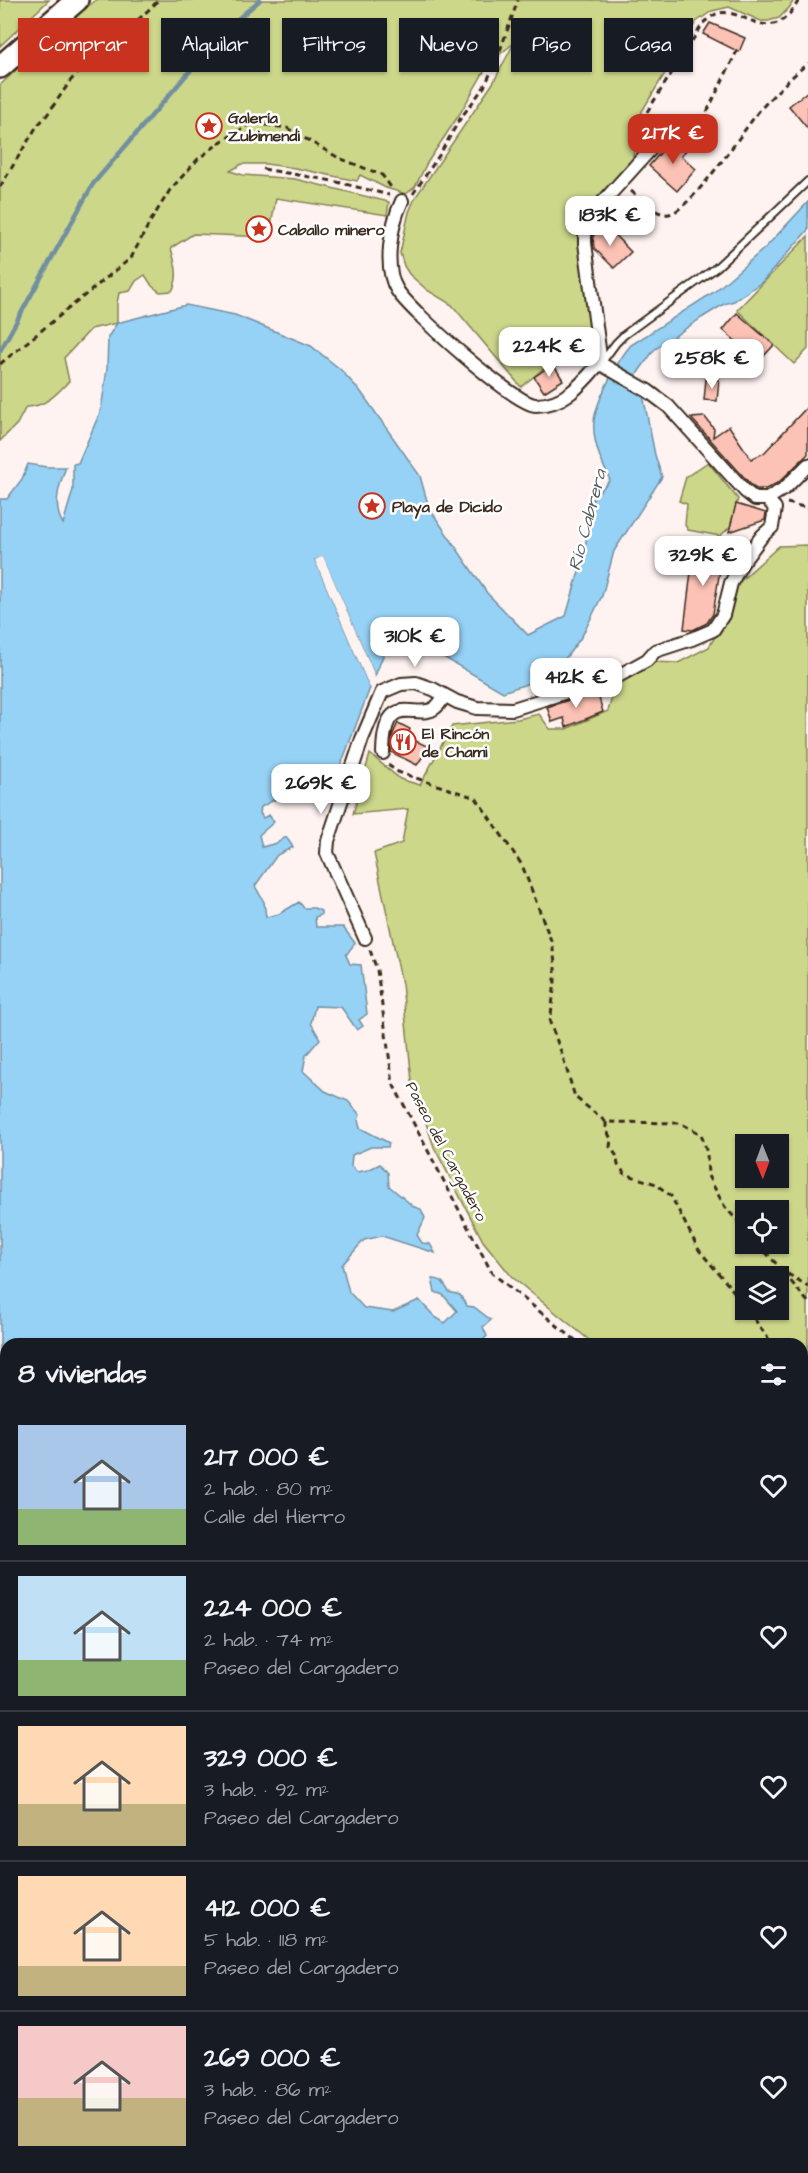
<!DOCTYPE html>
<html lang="es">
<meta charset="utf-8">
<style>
:root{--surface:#171b24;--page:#20242c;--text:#f1f3f6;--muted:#9ea1a6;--line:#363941;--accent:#c8321e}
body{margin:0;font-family:"Architects Daughter",sans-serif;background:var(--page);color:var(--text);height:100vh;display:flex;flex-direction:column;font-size:22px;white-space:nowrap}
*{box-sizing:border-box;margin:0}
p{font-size:20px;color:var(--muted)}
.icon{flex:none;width:33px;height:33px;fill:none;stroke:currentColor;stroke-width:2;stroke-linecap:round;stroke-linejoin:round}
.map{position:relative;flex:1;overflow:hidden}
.side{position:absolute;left:0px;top:1338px;width:808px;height:836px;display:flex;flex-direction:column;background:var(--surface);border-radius:18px 18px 0 0;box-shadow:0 2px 4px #0004}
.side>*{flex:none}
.top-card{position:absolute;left:18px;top:18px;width:772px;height:54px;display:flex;gap:12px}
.needle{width:39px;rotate:179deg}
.controls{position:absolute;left:735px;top:1134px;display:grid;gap:12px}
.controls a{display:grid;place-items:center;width:54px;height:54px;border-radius:0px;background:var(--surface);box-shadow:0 2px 4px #0004;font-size:30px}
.price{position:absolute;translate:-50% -51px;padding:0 14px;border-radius:12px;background:#fff;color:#222;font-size:20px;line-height:39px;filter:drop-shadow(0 2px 3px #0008)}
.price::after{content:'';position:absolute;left:50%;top:36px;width:18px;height:14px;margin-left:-9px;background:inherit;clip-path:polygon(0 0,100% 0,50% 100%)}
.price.current{background:var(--accent);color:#fff}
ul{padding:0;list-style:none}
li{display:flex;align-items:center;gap:18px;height:150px;padding:0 18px}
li+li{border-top:2px solid var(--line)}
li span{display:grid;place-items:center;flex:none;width:168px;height:120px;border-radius:0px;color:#555}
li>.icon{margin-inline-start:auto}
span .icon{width:72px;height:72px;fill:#fffc;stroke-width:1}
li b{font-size:26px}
h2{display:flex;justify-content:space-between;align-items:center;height:72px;padding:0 18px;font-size:26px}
.pill{padding:0 21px;border-radius:0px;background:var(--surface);box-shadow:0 2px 4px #0004;font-size:21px;line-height:54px}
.pill.current{background:var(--accent);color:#fff}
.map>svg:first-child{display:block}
.green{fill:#ccd78a;stroke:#848054;stroke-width:1.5;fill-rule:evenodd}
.water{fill:#96d2f6;stroke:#728fa0;stroke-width:1.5}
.pier{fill:#fef3f0}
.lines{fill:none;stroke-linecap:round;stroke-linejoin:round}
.stream{stroke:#728fa0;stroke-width:4.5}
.building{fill:#fcc2b5;stroke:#3b2a1e;stroke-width:1.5}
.service-casing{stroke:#3b2a1e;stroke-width:10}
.minor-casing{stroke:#3b2a1e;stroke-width:16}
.trunk-casing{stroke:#3b2a1e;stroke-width:26}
.path{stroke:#3b2a1e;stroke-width:3;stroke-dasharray:6 4.5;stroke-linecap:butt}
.service{stroke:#fff;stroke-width:6}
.minor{stroke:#fff;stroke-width:12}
.trunk{stroke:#fff;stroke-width:21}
.labels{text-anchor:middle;stroke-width:5;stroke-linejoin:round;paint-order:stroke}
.poi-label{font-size:16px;font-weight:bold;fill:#3b2a1e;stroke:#fff;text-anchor:start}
.street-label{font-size:16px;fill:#3b2a1e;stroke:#fff}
.water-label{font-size:18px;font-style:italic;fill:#565c5f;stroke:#fff}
</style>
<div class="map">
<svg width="808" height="2173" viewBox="0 0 808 2173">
<rect width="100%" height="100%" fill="#fef3f0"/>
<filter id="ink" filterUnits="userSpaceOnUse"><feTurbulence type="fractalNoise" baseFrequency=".0167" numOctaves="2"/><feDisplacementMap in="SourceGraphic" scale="12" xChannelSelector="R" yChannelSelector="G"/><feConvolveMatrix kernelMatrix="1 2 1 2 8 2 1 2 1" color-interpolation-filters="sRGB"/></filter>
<g filter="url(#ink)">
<path class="green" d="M0,0H49L0,46Z
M96,0H794L789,8L779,18L768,21H761L729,7L712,11L696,22L642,111L632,161L587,213L592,329L521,387L452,305L427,290L409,274L404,266L400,253L409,212L415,198L493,83L514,43L489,63L459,115L427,163L415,187L406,194L386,188L360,175L357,181L295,168L266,164H242L230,171L243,175L295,179L389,202L387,215L276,198L269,237L193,234L171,248C175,263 180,277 172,291L160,292L152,286L145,275L136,281L130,291L119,293L117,303V323L91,329L64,358L69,381C57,394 45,407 26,407L17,424L0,441V85L73,18Z
M808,236V349L794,364L737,310Z
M708,462L738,499L730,527L720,536L688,530L685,525L687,504L679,501L686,477Z
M808,545V2173H583L572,2168H802V1344H594L512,1277L483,1241L434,1147L412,1081L402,984L374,853L402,843L408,809L353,814L370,754L400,779L420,785L452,726L518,719L539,714L550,729H566L608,711L616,684L653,662L678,663L709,647L727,617L737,584L779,546ZM746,1144H778V1178H746ZM746,1210H778V1244H746ZM746,1276H778V1310H746Z"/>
<path class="water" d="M808,202V230L762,282L734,301L724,304L703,317L654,350L637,374L638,391L643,395L655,455L662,477L614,551L602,596L582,636L553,675L503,692L394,628L375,676L323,557L315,560L370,688L328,799L307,787L283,795L261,807L260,813L263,818L269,815L274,822L259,835L262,847L277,843L286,837L293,847L277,855L255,886L264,902L266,917L279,914L299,902L304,908H314L321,911V915L315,917L316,927H343L355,943L346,955L350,964L361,965L367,1014L359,1020L363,1026L357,1030L341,1007L315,1006L311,1023L320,1039L306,1055L303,1071L325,1091L348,1101L360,1115L358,1120L360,1128L389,1143L388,1147H371L352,1155L351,1166L357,1172L368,1170L380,1164L388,1173L389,1186L414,1207L421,1209L425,1218L417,1235L422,1243L430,1244L435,1253L382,1236L364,1240L342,1265L349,1292L364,1308L393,1312L419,1300L435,1317L445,1323L457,1311L443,1295L435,1292L432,1279C442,1278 444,1284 449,1292L460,1295L467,1306L474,1307L491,1320L483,1327L487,1336L481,1342L482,1344H6V2168H519V2173H0V499H7L22,479L28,464L47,467H66C59,485 52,506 63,524L73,490V464L78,463L101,410L107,369L108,337L117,323L186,305L235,315L311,346L340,369L361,392L420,476L429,508L487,593L528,635L566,616L585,551L588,519L593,498L610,480C602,463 592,442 594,421C596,402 618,359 631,345L714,292L766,247Z"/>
<path class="pier" d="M323,556L375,676L373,678L322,560L319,562L372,684L370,688L315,560Z"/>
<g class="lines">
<path class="stream" d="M0,351L93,184L225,30L260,0"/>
</g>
<path class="building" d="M710,23L745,38L739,52L703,34Z
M808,91V129L789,106Z
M673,138L687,149L681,156L696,169L677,191L649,166Z
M605,225L631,252L614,268L594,248L593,236Z
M737,313L774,345L762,358L756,359L723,330Z
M553,364L563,380L544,392L534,377Z
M706,379L719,380L717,401L704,400Z
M808,406V454L779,482L766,489H756L751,485L691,418L705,417L714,429L713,437L729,426L751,459L764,453Z
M736,504L766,513L765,520L729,532Z
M694,547L723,550L713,614L707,623L693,630L684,629Z
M597,691L603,712L566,727L564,718L552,722L547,707Z
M398,723L410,729L407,737L429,747L417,765L391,752L393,734Z"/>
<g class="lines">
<g class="service-casing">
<path id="service" d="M602,362L616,343L624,335L717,267L808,181"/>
</g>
<g class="minor-casing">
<path id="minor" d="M402,201C391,224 383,267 397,290C409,310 515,405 536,405C563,405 580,386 596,367L601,364
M601,364L585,243V227L593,213L657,142
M767,499L785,488L808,465
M383,753C384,686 418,723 436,707C440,704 442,699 445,696
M365,938L327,853L328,841L362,739L382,692L401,684L416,683L433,689L457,702L477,708L513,709L620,675L647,660L655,651L692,639L713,630L723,615L731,583L742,563L762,536L772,527L775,508L767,499H755L745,491L668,406L648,391L601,364"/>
</g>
<g class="trunk-casing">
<path id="trunk" d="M0,67L77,0"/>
</g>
<path class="path" d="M652,131L645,115L704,22C707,20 712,16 716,14C743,4 770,52 799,0
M667,136C678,127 684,125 699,128L737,51
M263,169L333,181L389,195
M0,187L37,126L47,115L71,80L90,61V56L120,37L159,0
M631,191C641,199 656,216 669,214C690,211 743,131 759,111C774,94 790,78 808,63
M413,194L440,154L460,119L484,87L496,62L518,0
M0,364L131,258L150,222L170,190L198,159L222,141L252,123L287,128L339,158L382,175L393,190
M787,503L808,508
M388,765L398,772L476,798L522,865L552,943L555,963V981L550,1023L562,1054L575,1097L606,1122L680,1123L701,1134L707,1153L708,1176L725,1207L746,1230
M370,950L377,970L393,1084L492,1273L580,1344
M606,1122V1129L611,1139L610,1147L616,1155L618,1165L625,1174L656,1184L671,1196L699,1250L746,1306
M758,1244L783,1271L808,1286
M784,1273L808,1302
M748,1310L772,1344
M802,1390L808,1398
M802,2016L808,2019"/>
<use href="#service" class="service"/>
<use href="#minor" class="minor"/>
<use href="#trunk" class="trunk"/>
</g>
</g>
<defs>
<g id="sight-ring" transform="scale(1.35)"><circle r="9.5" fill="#fff" stroke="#c8321e" stroke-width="1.5"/><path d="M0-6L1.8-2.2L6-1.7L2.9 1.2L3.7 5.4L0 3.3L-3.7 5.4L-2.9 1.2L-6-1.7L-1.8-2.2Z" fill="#c8321e"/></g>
<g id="restaurant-ring" transform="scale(1.35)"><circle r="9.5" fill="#fff" stroke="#c8321e" stroke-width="1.5"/><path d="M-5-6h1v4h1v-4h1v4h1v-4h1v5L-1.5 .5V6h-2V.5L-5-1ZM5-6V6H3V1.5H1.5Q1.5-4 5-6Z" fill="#c8321e"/></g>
</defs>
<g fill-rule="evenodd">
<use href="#sight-ring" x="209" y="126"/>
<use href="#sight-ring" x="259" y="229"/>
<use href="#sight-ring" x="372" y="506"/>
<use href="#restaurant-ring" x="403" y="742"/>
</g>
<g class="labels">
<g class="poi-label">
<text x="228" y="123">Galería<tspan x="228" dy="18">Zubimendi</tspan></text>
<text x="278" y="235">Caballo minero</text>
<text x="392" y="512">Playa de Dicido</text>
<text x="422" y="739">El Rincón<tspan x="422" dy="18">de Chami</tspan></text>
</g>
<g class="street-label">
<text transform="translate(447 1151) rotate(62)" y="6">Paseo del Cargadero</text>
</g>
<g class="water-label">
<text transform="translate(587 520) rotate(-75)" y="6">Río Cabrera</text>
</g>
</g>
</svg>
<div class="controls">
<a><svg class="needle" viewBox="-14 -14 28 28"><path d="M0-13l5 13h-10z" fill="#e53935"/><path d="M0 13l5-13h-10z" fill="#9ea1a6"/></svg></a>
<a><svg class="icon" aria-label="locate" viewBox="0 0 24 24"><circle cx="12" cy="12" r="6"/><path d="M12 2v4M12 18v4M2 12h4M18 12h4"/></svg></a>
<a><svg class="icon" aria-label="layers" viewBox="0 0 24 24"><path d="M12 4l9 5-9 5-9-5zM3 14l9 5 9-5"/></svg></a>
</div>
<b class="price current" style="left:673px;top:165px">217K €</b>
<b class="price" style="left:610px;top:247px">183K €</b>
<b class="price" style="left:549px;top:378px">224K €</b>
<b class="price" style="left:712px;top:390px">258K €</b>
<b class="price" style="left:703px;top:587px">329K €</b>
<b class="price" style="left:415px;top:668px">310K €</b>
<b class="price" style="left:576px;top:709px">412K €</b>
<b class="price" style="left:321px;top:815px">269K €</b>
<div class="top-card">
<a class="pill current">Comprar</a>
<a class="pill">Alquilar</a>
<a class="pill">Filtros</a>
<a class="pill">Nuevo</a>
<a class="pill">Piso</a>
<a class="pill">Casa</a>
</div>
<section class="side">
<h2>8 viviendas<svg class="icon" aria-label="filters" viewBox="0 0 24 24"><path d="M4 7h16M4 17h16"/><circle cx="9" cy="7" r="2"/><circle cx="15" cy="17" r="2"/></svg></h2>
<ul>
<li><span style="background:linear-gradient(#a9c7e8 70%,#8fb573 0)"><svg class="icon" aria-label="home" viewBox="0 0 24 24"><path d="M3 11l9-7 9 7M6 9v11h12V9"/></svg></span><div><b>217 000 €</b><p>2 hab. · 80 m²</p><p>Calle del Hierro</p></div><svg class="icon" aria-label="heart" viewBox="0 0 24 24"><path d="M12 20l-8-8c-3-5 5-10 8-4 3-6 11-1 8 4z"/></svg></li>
<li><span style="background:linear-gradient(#bfe0f5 70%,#8fb573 0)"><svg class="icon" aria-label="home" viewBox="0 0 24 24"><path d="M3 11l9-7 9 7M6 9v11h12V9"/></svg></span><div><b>224 000 €</b><p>2 hab. · 74 m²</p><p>Paseo del Cargadero</p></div><svg class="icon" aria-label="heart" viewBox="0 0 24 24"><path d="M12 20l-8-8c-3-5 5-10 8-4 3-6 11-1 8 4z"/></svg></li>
<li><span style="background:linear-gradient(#ffd9b3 65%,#c2b280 0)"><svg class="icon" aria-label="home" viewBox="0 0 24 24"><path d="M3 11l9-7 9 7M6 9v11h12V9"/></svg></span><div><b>329 000 €</b><p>3 hab. · 92 m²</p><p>Paseo del Cargadero</p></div><svg class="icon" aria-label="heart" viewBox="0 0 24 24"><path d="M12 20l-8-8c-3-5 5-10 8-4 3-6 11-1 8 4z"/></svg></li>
<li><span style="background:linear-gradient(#ffd9b3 75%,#c2b280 0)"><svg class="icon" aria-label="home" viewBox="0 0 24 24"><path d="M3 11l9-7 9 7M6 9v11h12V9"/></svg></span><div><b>412 000 €</b><p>5 hab. · 118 m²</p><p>Paseo del Cargadero</p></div><svg class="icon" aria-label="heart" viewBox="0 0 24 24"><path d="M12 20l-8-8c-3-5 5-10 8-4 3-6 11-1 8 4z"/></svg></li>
<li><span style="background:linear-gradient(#f6c9c9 60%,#c2b280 0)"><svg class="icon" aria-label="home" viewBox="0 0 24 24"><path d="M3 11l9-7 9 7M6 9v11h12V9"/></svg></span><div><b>269 000 €</b><p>3 hab. · 86 m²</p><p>Paseo del Cargadero</p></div><svg class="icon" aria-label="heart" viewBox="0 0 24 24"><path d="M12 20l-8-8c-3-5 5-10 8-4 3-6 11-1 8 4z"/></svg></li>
</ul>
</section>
</div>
